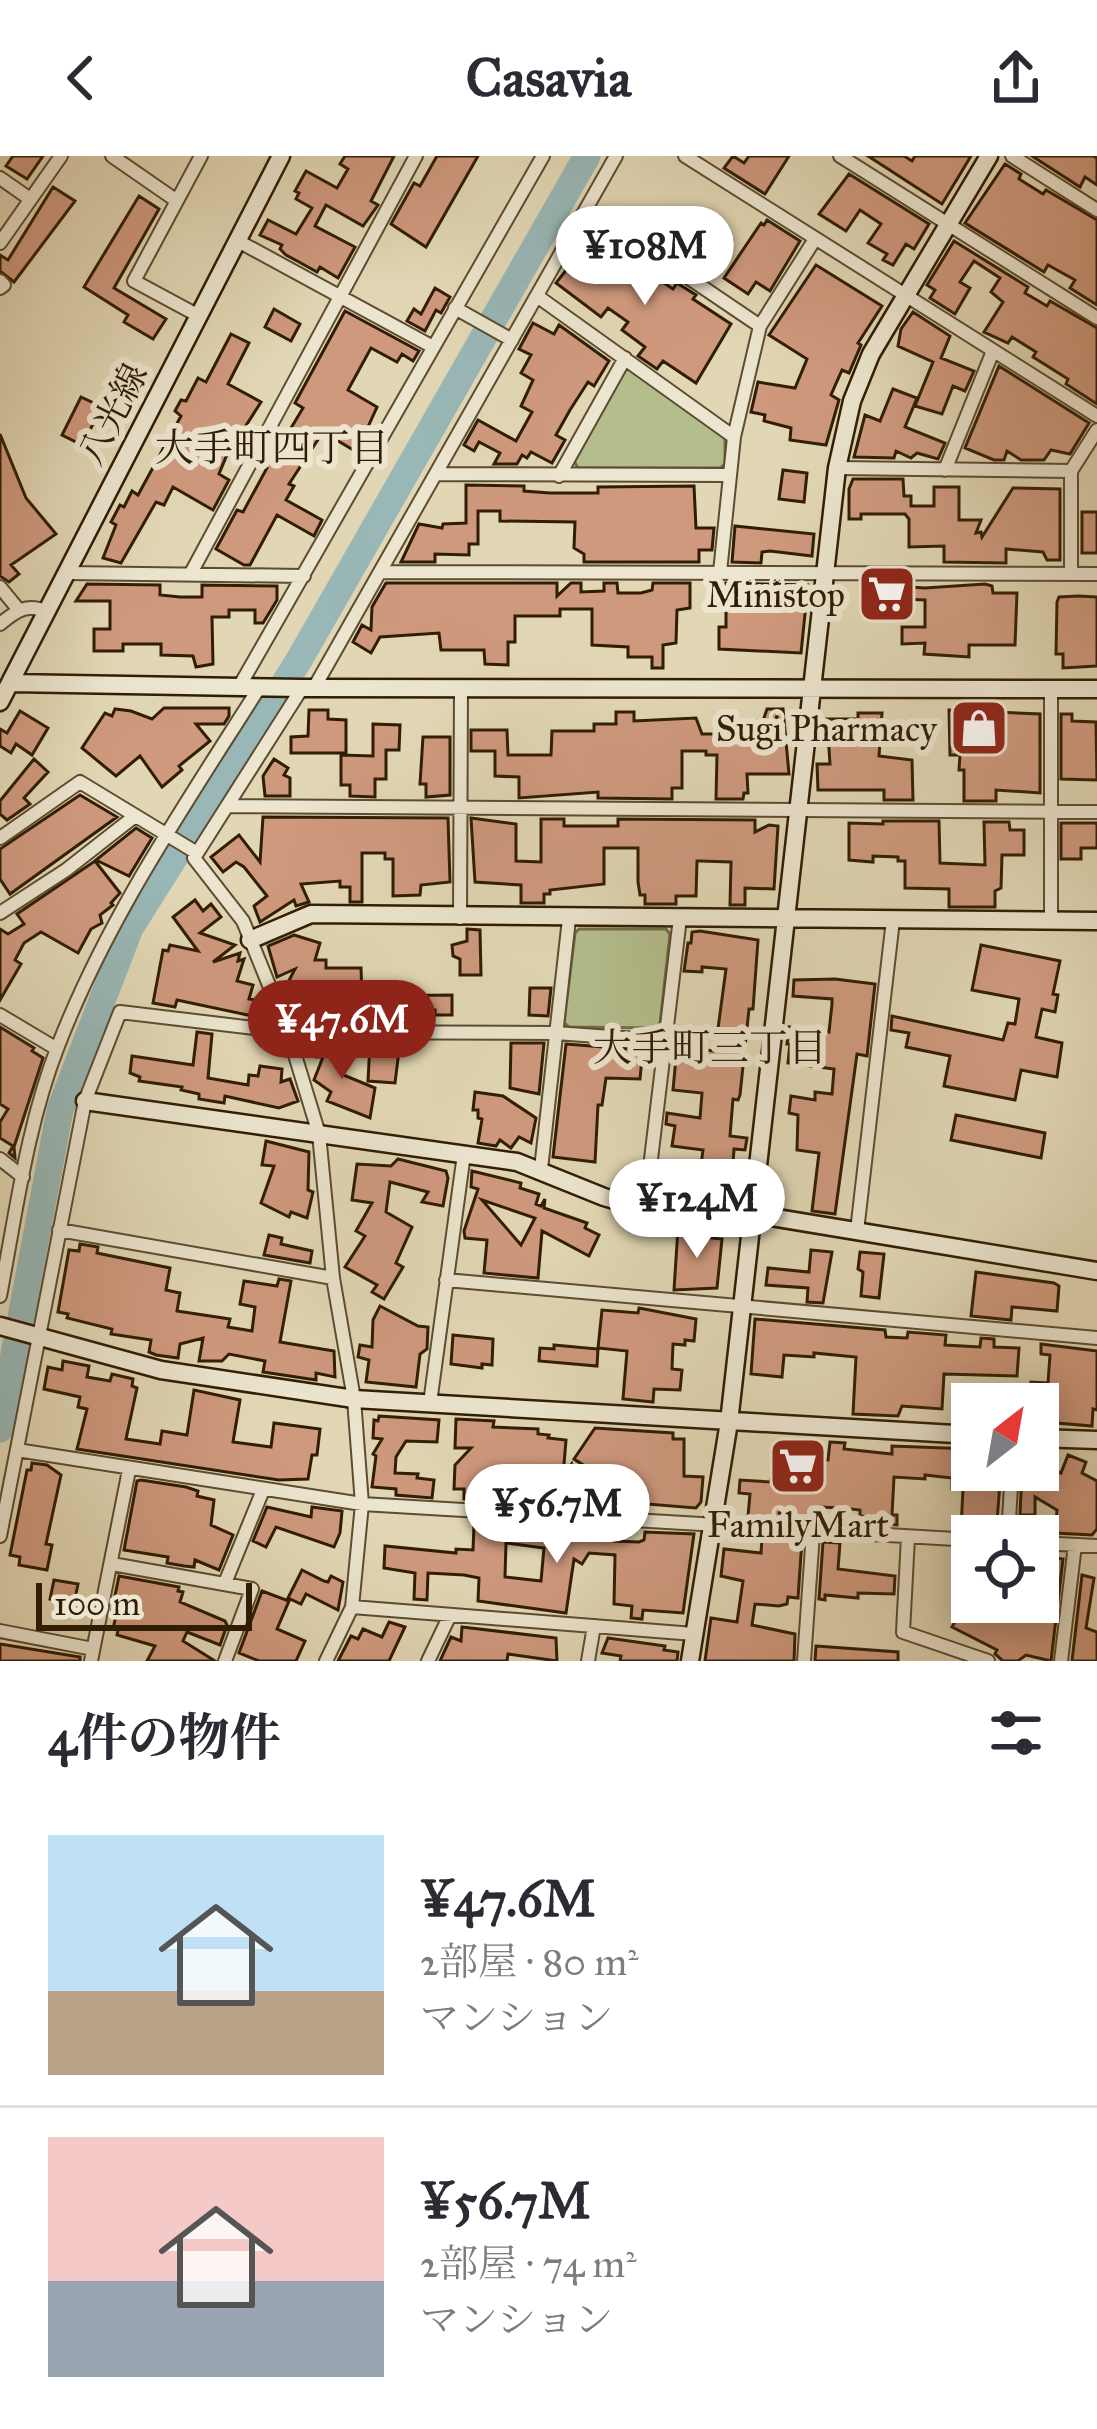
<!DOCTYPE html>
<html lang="ja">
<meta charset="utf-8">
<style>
:root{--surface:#fff;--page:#f2f2f3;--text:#2b2b33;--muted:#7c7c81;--line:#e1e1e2;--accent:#8f2418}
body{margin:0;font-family:"IM FELL Great Primer","Noto Serif JP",serif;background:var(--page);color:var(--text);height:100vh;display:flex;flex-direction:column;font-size:45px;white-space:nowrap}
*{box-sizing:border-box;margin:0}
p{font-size:39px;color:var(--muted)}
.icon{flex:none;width:66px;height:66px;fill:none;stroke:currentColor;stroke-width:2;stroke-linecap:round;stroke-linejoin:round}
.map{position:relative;height:1505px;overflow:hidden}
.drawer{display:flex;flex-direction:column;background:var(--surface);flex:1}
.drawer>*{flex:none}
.needle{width:78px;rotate:31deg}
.fabs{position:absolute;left:951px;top:1227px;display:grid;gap:24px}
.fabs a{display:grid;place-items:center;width:108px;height:108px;border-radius:0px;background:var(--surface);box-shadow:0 6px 30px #0003;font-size:60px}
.scale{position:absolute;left:36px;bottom:30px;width:216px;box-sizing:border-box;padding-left:12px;border:6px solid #301d03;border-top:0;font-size:33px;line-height:42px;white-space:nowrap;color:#301d03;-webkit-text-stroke:9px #ece5cf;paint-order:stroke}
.price{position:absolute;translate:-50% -102px;padding:0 27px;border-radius:42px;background:#fff;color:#222;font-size:39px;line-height:78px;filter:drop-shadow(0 3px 6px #0008)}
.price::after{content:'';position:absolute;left:50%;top:72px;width:36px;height:27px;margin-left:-18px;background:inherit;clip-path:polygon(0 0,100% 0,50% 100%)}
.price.selected{background:var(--accent);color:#fff}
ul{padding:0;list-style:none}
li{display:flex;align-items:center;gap:36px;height:300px;padding:0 48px}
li+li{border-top:3px solid var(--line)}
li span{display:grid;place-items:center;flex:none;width:336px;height:240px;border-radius:0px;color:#555}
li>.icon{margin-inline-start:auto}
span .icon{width:144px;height:144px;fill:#fffc;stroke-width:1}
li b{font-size:51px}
h2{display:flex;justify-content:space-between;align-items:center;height:144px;padding:0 48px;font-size:51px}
header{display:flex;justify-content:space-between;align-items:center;height:156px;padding:0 48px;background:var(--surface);font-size:54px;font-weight:800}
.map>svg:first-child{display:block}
.green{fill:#b4be8d;stroke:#726e48;stroke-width:3}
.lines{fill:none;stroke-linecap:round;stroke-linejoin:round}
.river{stroke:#98b7b6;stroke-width:27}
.building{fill:#cf997e;stroke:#301d03;stroke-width:3;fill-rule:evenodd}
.street-casing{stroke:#5c4c30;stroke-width:16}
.secondary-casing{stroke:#301d03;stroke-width:21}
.street{stroke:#ece5cf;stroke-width:12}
.secondary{stroke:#ece5cf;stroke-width:16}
.labels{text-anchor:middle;stroke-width:12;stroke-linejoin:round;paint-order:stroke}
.street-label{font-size:36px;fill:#301d03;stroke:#ece5cf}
.poi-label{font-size:36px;fill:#301d03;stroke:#ece5cf;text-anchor:end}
.neighbourhood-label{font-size:39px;fill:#301d03;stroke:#ece5cf}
</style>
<header><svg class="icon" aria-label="back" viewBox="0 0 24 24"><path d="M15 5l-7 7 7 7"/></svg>Casavia<svg class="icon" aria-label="share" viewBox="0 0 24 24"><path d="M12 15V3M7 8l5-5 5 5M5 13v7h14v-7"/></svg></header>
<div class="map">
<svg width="1097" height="1505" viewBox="0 0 1097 1505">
<rect width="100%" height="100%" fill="#e2d7b5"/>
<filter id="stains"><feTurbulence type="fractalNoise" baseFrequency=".00167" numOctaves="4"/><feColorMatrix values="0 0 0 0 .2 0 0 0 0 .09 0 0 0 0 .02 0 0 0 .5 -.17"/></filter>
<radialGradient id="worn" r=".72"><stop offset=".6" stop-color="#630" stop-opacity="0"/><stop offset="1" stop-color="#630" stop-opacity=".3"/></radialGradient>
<path class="green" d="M630,213L725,282V308L720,312H578L573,303L624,214Z
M579,773H666L670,778L660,868L655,872L569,871L564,867L575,777Z"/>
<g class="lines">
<path class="river" d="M0,1273L60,954L130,772L299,504L587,0"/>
</g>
<path class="building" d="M13,0H43L27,23L6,10Z
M345,0H394L371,45L378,49L363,70L326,49L315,70L355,91L338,122L320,111L317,116L299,106L286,99L280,93L282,89L260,79L268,64L296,78L312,52L296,43L299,37L295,35L306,15L337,32L348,13L340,8Z
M437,0H478L426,91L391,68L414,27L420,30Z
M733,0L744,7L749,0H789L765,38L724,12Z
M868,0H904L912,5L915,0H971L942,48Z
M1032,0H1093L1097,2V29L1085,21L1080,31Z
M1005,8L1021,18L1019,23L1043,38L1046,34L1097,64V149L1070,132L1075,124L1048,109L1044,116L965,67Z
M849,18L929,68L914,93L906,88L893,109L883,104L887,98L868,87L881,68L860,54L846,75L819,58Z
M53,31L75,45L14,126L0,115V99L8,104Z
M139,40L159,53L114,132L166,163L153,183L124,166L128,159L84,131Z
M767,64L800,85L770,135L756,126L748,138L724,122L761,67L764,69Z
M587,72L617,86L612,96L634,111L630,118L651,133L658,123L673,133L677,127L696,139L693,143L731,168L696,227L663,205L657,213L638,200L645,191L622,174L628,166L608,152L601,161L556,127L582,94L577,91Z
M954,85L1028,131L1025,137L1047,150L1050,145L1097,172V248L1066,228L1068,223L1033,201L1036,196L1012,181L1008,187L984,176L1003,146L991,136L1000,122L974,105L960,126L970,132L955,158L930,142L935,134L927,129Z
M816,109L882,150L858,187L861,189L849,217L842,214L831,239L839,244L826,289L790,284L791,272L764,265L765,259L751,256L758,226L795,232L807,203L769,179Z
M435,132L450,141L441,157L436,154L425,175L407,165L414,153L421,158Z
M274,153L300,168L291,185L265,171Z
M345,155L419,195L413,205L402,198L397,206L371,192L348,234L377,251L367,273L373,276L360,298L323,276L289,328L294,330L286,344L322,364L314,380L277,359L250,409H244L216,393L237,354L243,356L267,312L262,308L278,278L285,282L303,252L295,247Z
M913,156L950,180L941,202L974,215L965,235L953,230L942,258L915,250L933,206L898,190L901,173Z
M533,167L554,178L559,169L609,205L594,230L588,226L570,254L556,279L565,284L552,307L531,296L527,302L522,299L517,308H494L500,297L479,286L474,295L464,289L478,264L516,285L532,256L521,250L533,224L521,217L531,199L519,193Z
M231,178L249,187L228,228L261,246L226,301L219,318L229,324L213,354L173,331L164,349L156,346L121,407L103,402L116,369L111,366L120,349L124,351L132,335L138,339L181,260L175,255L181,244L186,245L198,222L206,226Z
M999,210L1089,267L1070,298L1051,294L1044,304H1021L1007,295L1004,304H994L965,292Z
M893,233L917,242L905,271L945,287L938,303L917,297L911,302L896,295L894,302L854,301L865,259L880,265Z
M81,241L102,251L82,289L62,279Z
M0,278L26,342L56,378L11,409L19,418L9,426L0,420Z
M783,314L807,317L804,346L779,343Z
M853,323H903L904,340H911V350H934V331H959V364H981L976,377L981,376L982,381L1013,332L1060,333V404H1047L1043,396L1006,393V407L944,406V390L909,391V363L905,358H861V363H849V333Z
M466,329L524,330V335L550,337H598V331L694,330L696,372H714L712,394H699V406H584V398L574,392L575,366L500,365V355H478V388H469V399L435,398V406H401L419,368L442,372L443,368L466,367Z
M1082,356H1097V397H1082Z
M735,370L814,378L812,400L770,395L762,396L761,407L732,406Z
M386,427H557V440L571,427H581V436L604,435V427H617L618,437H641L652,434L653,427H690V452L677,454L676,487L663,489V512H652V501H628V491L592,489V453H560V460H515V486H508V509L485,508L484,494H441L439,477L380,481L371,497L353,486L362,469L371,474L372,451Z
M726,427L808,429L801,497L719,493V471H726Z
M87,428L160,429V439L180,441H202V429L277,430V444L263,467H255V454H229V461H212L213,508L196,511L193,500L161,499V488H123V495H94V473H110V445H76Z
M864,428L925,432L985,428L992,430L993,437H1017L1015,489H969V501L924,498L925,487L902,488V471H925V444L902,443V452H865Z
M1078,440L1097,441V510L1063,512V498H1056L1057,446L1059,441Z
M164,552H229V560L224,568H196L210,585L179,610L182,614L162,631L140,600L116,620L82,592L105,557L112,560L115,553L131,555L152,563Z
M767,553H783L789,618H747L748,637H744L743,643H716L717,599H706V595H682V632H672V643L598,642V636L519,642V621L495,620V595H471V574H507L508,599H551L552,575H594V568H616V556H634V565L696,562L702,578H736L737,565H763Z
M309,554H328V563L346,564V597H291V581L308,580Z
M949,554L1040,558V637L996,634V645H964V614H959L960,599H950Z
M20,555L48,572L32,599L16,588L11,597L0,590V573L7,577Z
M858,557H882L879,600L912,604L913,644H884V634H818L817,608H830L827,563H858Z
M1061,558H1072V565L1096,566L1097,624L1061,623Z
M373,568L400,569L399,594H386V623H375V641L350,640V629H341V599L373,600Z
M423,581H450V639L426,641V628H420Z
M34,603L48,616L24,642L30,648L7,664L0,658V645Z
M274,603L288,612L284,619L290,622V640H265L263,620Z
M80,639L117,661L10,738L0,723V693Z
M263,661L448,662L450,726L421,729L420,739L393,740V703H385V697H362V746H350V731H340V725L301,728L309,746L296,750L294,744L260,766L254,750L267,740L244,711L236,706L223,716L211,701L239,679L260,706Z
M471,662L516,668V705L541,706V663H564V670H618V663L755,664V676L769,669L778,670L774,733L745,732V749H730L731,706L700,705H697L696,740H676V748H645V739H640L638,726V692H604V728L550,734V738H544V747H521V729L475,726Z
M883,665H939L940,707L985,709L984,666H1009L1010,674H1024V699H1002L1001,732L995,735V751H949V733L905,732V705H898V701L873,700V706L849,704V667L883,668Z
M1061,667H1097V692H1081V703H1061Z
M136,672L152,682L129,720L96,704Z
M95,705L120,737L111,747L113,749L100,759L102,767L91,773L78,797L41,776L24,787L15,804L21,808L0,844V773L8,778L24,768L17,758Z
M195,744L203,755L211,748L221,761L200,777L235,789L213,806L240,797L238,805L244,803L237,825L253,829L249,843L264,845L262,862L177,844L175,851L153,847L163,794L168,795L170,789L198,795L173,761Z
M467,773L480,774L481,819H460V803L453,800L452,789L467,785Z
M700,775L758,784L753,853H749L740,939L738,944L733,943L730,980L747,982L745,994L734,993L732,1021L741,1022L739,1041L727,1043L697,1039L703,994L672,990L675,970L666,968L667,957L700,962L702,937L673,934L677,891L715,895L726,813L702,811V816L684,815L688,787H691L692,776Z
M294,779L320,787L315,804H326V812H361L362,840L452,839V859H435V854H398V859H351L348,838H321L320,851H304V860H293L291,843L283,836L295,813L277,821L268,790Z
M981,789L1060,805L1053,838L1058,839L1055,856L1042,853L1036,881L1062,887L1057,921L1021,914L1015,944L944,930L950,900L906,891L909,877L891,874L892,860L1003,884L1008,867L1015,868L1019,843L972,834Z
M835,823L875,828L867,900L857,898L835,1058L812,1055L819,997L797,994L798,959L789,957L791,940L815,944V936L832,938L834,913L788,907L790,888H787L789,871L829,876L832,848V843L793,840L794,824Z
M530,832H551L548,860L529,859Z
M0,871L34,892L32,895L43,902L14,991L15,1002L9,997L13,990L0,982V966L8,953L0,948Z
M197,876L212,878L208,922L248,929L249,919L258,920L260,910L282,913L281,926L290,923L298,945L279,952L225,940L224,947L199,943V938L181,934L182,931L139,925L140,921L130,917L132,900L193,909Z
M316,887H341V918L375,932L370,962L327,945L331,936L314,924L323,901H316Z
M370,887H400L395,927L368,925Z
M511,887H544L539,938L510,932Z
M566,888L653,895V902H642L640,923L606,922L602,949H598L595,1006L553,1001Z
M475,936L503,940L536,962L531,987L519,981L511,992L500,984L496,990L478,987L482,963L478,962V954H473Z
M956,959L1045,977L1041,1002L951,984Z
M266,985L309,996L308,1034L313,1036L307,1062L291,1056L289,1061L261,1047L274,1010L262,1009Z
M398,1003L446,1015L448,1022L443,1050L422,1046L428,1036L390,1026L386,1056L412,1071L396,1107L403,1111L384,1143L372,1136L377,1129L345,1111L365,1080L356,1075L372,1047L352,1044L357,1008L391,1010Z
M472,1015L521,1027L520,1032L539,1038L536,1048L541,1050L545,1043L544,1052L587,1067L585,1072L599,1079L589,1100L542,1075L538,1122L484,1117L487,1084L465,1082L464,1075L478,1033L471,1031ZM482,1044L535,1062L521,1089Z
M678,1072L692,1073L691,1080L722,1083L717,1132L674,1134Z
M269,1079L282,1082L281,1088L312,1095L310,1107L264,1099Z
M80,1088L98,1091L97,1097L170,1112L166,1134L180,1137L177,1155L230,1163L228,1171L252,1175L255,1151L240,1148L244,1125L277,1130L279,1123L291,1125L280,1186L334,1195L335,1221L316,1217V1224L263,1216L265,1205L229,1198L222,1205H199L203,1182L180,1188L178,1202L156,1199L149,1196L151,1184L111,1178L112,1173L67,1162L68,1158L58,1156L69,1094L79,1095Z
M811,1094L832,1096L823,1147L807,1146L808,1132L766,1129L768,1112L809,1116Z
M860,1096L884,1098L879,1142L861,1140L863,1116L858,1113Z
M976,1116L1054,1127L1059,1130L1057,1155L1012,1151L1011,1164L971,1160Z
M380,1150L418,1170L428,1171L427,1193L420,1198L416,1231L366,1226L369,1204L358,1201L360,1189L372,1191L373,1164Z
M639,1152L696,1163L694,1185L685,1184V1189L673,1188L672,1213L682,1214L680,1234L654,1233L653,1246L623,1243L627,1195L598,1192L602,1154L638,1157Z
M755,1163L885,1174L886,1181L907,1182L908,1176L946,1179L945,1189L980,1191L981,1182L994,1183V1191L1019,1192L1017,1220L944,1218L942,1253L902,1250L898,1260L853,1258L856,1201L814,1197V1201L784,1199L782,1221L751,1218Z
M453,1179L493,1183L492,1209L482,1208V1212L451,1208Z
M1041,1188L1097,1195V1254L1093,1253L1092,1270L1057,1267V1252L1030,1248L1031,1226L1048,1227L1050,1199L1041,1198Z
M554,1189L598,1193L597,1210L539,1205L540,1192L554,1193Z
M63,1205L89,1210L87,1221L110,1225L112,1218L133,1223L132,1230L137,1232L126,1283L160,1288L162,1275L187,1279L194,1234L240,1244L233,1286L271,1291L274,1267L320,1273L317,1299H312L308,1323L279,1324L77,1293L87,1253L78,1251L80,1241L44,1233L48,1211L62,1214Z
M379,1260L439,1264L437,1286L406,1285L396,1301L395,1317L418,1318L417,1322L434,1324L432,1342L396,1339V1333L372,1331L376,1300L373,1298L382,1283L373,1282L374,1264L378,1265Z
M456,1263L494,1265L493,1271L538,1273V1278L549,1279L548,1282L566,1284L563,1320L571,1309L569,1331L622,1334L574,1303L595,1272L673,1277V1283H684V1320L703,1321L701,1346L696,1352L623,1346L622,1353L464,1343V1333H454L455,1309L471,1292H455Z
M830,1286L845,1287L844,1293L892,1298V1290L971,1293L972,1314H1001L996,1378L961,1373L963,1333H952V1322L925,1319V1323L894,1321L892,1359H897V1369L883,1368V1361L860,1360V1354L842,1352L820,1351L819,1364L748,1360L750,1338L739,1337L740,1324L770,1326L778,1302L828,1304Z
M1068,1299L1086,1306L1082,1317L1097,1325V1373L1092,1379L1055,1377L1057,1354L1035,1341V1359H1020L1022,1314H1038V1308L1061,1317Z
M32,1307L47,1309L61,1319L46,1388L52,1389L47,1414L19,1409L20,1401L10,1399L27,1314H31Z
M141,1324L186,1331L198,1335L197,1340L214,1344L211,1369L233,1379L219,1414L195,1404L194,1411L184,1410L167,1407L168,1401L124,1394L137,1325Z
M267,1351L311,1361L312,1351L342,1355L340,1377L334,1391L276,1371L266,1391L253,1385Z
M488,1366L615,1373L614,1385L639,1386L644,1384L645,1376L694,1378L683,1457L643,1454L642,1463L631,1462L632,1450L614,1448L615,1399L589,1397L582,1408L574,1403L566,1457L478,1445L479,1422L464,1419L428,1417L427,1444L414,1443L415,1417L384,1412L385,1390L456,1397V1393L473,1394L474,1369L488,1370ZM506,1387L544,1392L541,1425L505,1421Z
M762,1382L802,1384L798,1442L788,1441L787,1448L779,1450L755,1448L752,1469L795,1478L794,1505H705L711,1462L737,1466L743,1425L721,1420L724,1393L761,1397Z
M823,1386L840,1387L838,1413L895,1420L894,1438L858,1437V1442L825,1439V1444L819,1443Z
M1054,1402L1063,1403L1051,1505L1026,1499L1018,1505H1003L995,1498L997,1494L952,1471L967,1446H1038V1441L1052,1442Z
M302,1414L324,1425L328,1426L331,1420L343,1426L338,1454L306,1438L301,1448L288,1442Z
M1082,1419L1094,1422L1086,1472L1097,1476V1505H1072Z
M119,1420L179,1431L178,1435L183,1436L180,1446L225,1465L227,1469L220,1489L187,1476L183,1485L215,1505H147L155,1490L117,1479L118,1474L113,1473L117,1455L112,1454Z
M54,1424L78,1428L74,1448L50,1443Z
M262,1435L289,1445L277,1473L305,1485L296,1505H259L239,1497Z
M389,1466L405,1471L389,1505H338L351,1480L358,1483L363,1473L382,1481Z
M462,1471L556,1482L557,1505L508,1498L507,1505H440L451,1481L461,1485Z
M608,1482L665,1490L664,1494L678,1496L677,1505H620L621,1500L602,1497Z
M0,1488L80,1501V1505H0Z
M816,1490L898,1496V1505H815Z"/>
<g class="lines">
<g class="street-casing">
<path id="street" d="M112,0L177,45
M685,0L1097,260
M840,0L1097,162
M1012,0L1097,54
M0,22L30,43
M587,53L760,170
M238,85L433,191
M0,87L61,0
M0,125L4,129L0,132
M537,140L734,281
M455,152L512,184
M199,160L134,125L201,0
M837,312L1071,315
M945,314L993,195
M436,318L729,319
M559,320L625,202
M381,416L1097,418
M720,416L734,281L760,170L815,83
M68,417L304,420
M191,417L416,0
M1071,417V315L1097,274
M0,431L18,453
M0,468C17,454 27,447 48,456
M239,531L543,0
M302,532L194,702L243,765L288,876L319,978L333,1122L354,1243L362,1348L352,1451L326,1505
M314,532L616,0
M227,650L1097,656
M0,682L80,626L197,697
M0,757L66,714L135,660
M460,762L461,531
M1051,764V533
M0,859L57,893
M0,1003L23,1021
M541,1013L569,763
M645,1053L680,762
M59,1074L333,1122
M857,1075L893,764
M446,1124L1097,1182
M0,1140C16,1057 27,969 58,890C108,761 185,649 259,532
M430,1247L464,998
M17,1294L362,1348L972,1384
M0,1380L85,945L120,856L288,876L556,877L665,885
M1008,1380L1012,1314
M908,1381L903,1476L988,1505
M1038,1387L1097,1390
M112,1408L252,1433L225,1505
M225,1427L263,1334
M352,1451L694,1478
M0,1475L93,1493
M91,1505L129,1314
M428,1505L450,1459
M588,1505L594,1470
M804,1505L813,1377
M1061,1505L1075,1389"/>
</g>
<g class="secondary-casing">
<path id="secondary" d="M11,527L302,532L1097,533
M0,546L281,0
M250,784L311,758L1097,765
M85,945L517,1006L604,1041L645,1053L735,1063L753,1058L1097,1115
M0,1170L161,1214L354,1243L972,1279
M1038,1282L1097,1284
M690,1505L729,1266L837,312L852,245L871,198L989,0"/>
</g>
<use href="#street" class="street"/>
<use href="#secondary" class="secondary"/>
</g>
<defs>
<g id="supermarket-square" transform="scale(3)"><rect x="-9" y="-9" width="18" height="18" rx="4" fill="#8f2418" stroke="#ece5cf"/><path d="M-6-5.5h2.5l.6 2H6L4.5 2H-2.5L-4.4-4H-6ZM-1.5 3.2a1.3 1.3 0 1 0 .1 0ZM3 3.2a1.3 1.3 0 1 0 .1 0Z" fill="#fff"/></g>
<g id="shop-square" transform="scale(3)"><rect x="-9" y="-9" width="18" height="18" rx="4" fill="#8f2418" stroke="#ece5cf"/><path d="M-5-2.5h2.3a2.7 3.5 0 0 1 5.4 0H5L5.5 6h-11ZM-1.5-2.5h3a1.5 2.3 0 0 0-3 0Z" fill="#fff"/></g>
</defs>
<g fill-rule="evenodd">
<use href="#supermarket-square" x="887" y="438"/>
<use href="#shop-square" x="979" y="572"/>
<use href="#supermarket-square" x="798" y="1310"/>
</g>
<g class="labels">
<g class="street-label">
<text transform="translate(112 258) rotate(-63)" y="13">八光線</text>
</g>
<g class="poi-label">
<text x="845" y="451">Ministop</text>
<text x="937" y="585">Sugi Pharmacy</text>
<text x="798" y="1381" text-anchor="middle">FamilyMart</text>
</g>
<g class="neighbourhood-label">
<text x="272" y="305">大手町四丁目</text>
<text x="710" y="905">大手町三丁目</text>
</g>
</g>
<rect width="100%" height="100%" filter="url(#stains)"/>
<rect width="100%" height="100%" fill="url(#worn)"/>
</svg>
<div class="fabs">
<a><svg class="needle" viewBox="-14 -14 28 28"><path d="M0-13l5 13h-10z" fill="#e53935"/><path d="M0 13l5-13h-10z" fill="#7c7c81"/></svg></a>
<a><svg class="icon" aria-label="locate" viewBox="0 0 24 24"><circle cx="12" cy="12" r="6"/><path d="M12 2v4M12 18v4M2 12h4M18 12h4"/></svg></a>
</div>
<div class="scale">100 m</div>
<b class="price" style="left:645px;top:152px">¥108M</b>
<b class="price selected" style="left:342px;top:926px">¥47.6M</b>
<b class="price" style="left:697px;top:1105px">¥124M</b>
<b class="price" style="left:557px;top:1410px">¥56.7M</b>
</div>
<section class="drawer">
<h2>4件の物件<svg class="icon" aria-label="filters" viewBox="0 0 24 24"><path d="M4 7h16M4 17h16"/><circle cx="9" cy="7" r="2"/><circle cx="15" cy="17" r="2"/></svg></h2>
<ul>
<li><span style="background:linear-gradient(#bfe0f5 65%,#b9a48a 0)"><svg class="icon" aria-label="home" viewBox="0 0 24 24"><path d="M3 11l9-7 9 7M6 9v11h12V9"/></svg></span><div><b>¥47.6M</b><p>2部屋 · 80 m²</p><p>マンション</p></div></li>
<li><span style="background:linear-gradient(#f6c9c9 60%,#9aa5b1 0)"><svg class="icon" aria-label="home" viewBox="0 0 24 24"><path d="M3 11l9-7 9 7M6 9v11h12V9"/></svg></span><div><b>¥56.7M</b><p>2部屋 · 74 m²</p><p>マンション</p></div></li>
</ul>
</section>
